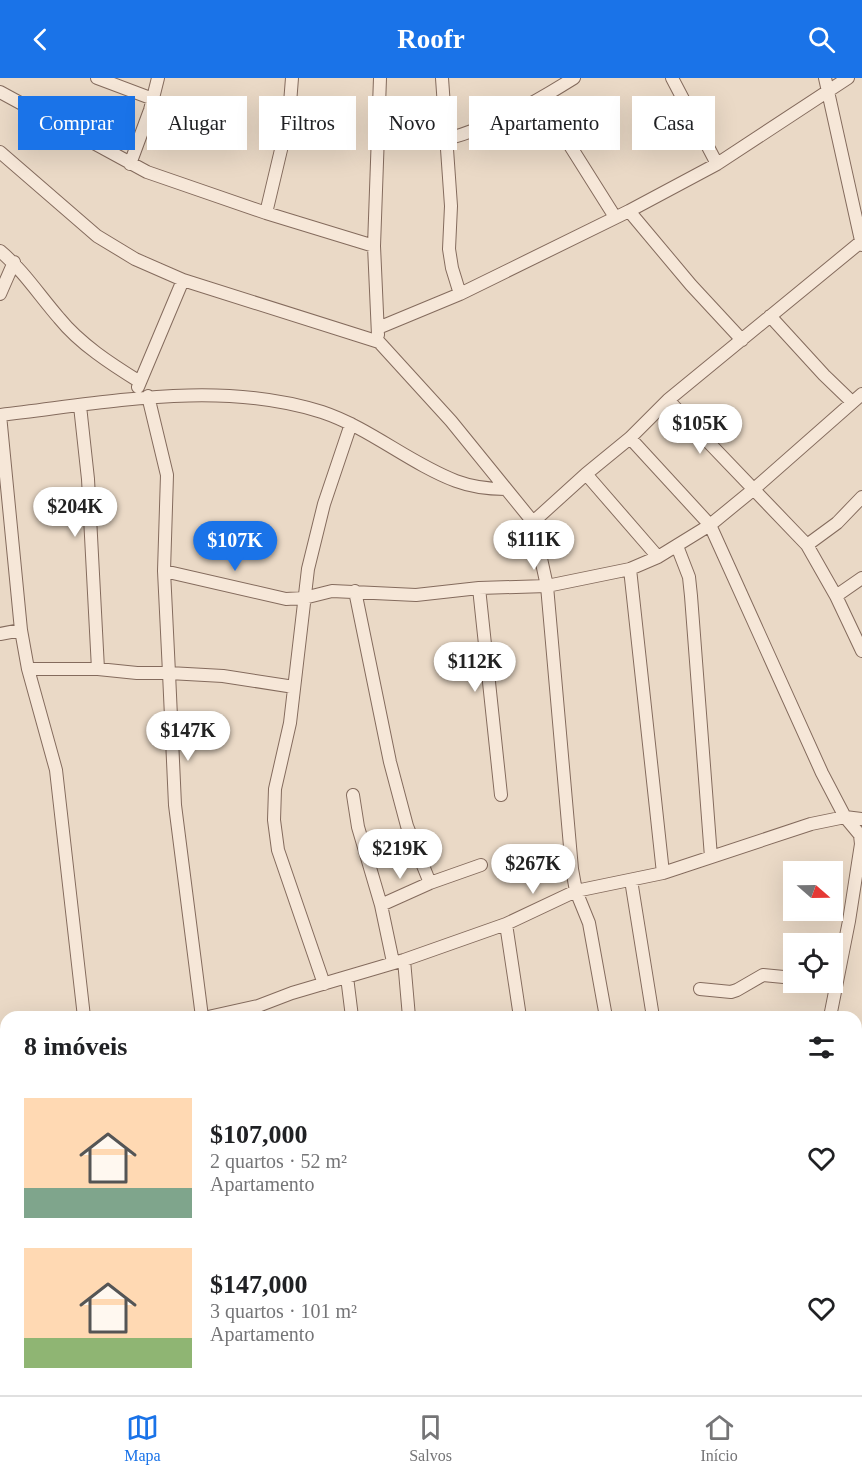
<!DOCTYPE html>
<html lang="pt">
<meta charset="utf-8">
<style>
:root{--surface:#fff;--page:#f6f6f6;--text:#202124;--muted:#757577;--line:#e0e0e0;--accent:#1a73e8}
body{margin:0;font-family:Georgia,serif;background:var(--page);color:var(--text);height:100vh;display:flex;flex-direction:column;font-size:22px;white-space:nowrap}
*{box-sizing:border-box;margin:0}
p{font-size:20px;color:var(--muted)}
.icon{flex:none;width:33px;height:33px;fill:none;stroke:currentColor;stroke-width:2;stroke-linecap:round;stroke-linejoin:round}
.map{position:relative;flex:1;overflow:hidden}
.panel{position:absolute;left:0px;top:933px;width:862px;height:384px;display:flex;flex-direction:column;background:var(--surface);border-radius:18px 18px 0 0;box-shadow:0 6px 24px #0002}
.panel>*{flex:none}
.banner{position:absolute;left:18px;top:18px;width:826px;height:54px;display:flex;gap:12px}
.needle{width:39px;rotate:110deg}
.fabs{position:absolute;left:783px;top:783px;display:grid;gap:12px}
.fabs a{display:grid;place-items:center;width:60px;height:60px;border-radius:0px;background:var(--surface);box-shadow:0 6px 24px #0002;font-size:30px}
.price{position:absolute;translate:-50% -51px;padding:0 14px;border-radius:21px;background:#fff;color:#222;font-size:20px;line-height:39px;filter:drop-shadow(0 2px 3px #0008)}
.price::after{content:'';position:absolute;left:50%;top:36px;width:18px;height:14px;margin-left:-9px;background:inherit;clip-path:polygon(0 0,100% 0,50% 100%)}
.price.current{background:var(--accent);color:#fff}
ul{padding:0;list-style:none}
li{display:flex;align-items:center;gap:18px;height:150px;padding:0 24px}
li span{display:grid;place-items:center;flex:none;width:168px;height:120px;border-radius:0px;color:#555}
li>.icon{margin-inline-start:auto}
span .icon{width:72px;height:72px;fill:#fffc;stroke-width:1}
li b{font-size:26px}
h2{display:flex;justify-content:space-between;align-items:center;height:72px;padding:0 24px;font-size:26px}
.tag{padding:0 21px;border-radius:0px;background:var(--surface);box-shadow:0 6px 24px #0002;font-size:21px;line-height:54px}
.tag.current{background:var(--accent);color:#fff}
header{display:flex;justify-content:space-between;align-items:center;height:78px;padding:0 24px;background:var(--accent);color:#fff;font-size:27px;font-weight:700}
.tab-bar{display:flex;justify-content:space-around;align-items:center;height:84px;border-top:2px solid var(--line);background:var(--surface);font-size:16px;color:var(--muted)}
.tab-bar a{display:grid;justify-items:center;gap:3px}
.tab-bar .current{color:var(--accent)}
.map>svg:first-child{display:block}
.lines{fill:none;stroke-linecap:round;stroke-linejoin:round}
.street-casing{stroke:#846b5d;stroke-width:14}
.street{stroke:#f6e7d8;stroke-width:12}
</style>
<header><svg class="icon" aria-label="back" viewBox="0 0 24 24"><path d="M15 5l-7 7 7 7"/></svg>Roofr<svg class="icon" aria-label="search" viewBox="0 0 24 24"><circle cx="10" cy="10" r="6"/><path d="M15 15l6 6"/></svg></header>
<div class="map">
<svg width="862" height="1317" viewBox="0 0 862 1317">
<rect width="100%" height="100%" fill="#ead9c6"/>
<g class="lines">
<g class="street-casing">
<path id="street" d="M97,0L153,21
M442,0L451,128L449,171L452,190L460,216
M672,0L717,86
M825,0L862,167
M0,14L147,94L266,135L374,168
M564,58L615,139
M447,61C492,49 534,25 574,0
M0,74L97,158L135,181L183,202L379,264L451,343L533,444L547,508L572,791L576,813L589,845L606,939
M130,86L150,32L158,0
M629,133L691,207L742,262
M266,135L289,38L292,0
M0,173C23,192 39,217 59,240C80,266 111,286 140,304
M0,216L14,184
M770,238L824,297L852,324
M378,250L460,216L629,133L717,86L848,0
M378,257L374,168L380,0
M138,309L183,202
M148,318L167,397L164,493L169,595L223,598L294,609
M668,322L807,467L836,518L862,573
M80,328L88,401L98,591
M0,337L21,552L28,591L56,692L84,939
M0,337C106,325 218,301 322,334C370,350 409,385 456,403C472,409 489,411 505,411
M630,360L710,447L822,695L845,739L860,757L861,766L849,843L830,939
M586,396L658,479
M533,444L586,396L630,360L668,322L862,163
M807,467L837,445L862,419
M677,468L689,499L691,518L711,779
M630,491L663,795
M164,493L286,521L304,520L332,513L416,517L479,510L547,508L630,491L658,479L710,447L754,411L862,316
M479,510L501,717
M355,513L390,684L407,748L430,805L481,787
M836,518L862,500
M0,556L21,552
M28,591H98L137,595H169L175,727L202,939
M353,717L358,749L381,827L393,884
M631,802L653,939
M381,827L430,805
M506,846L520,939
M404,882L409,939
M347,899L352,939
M324,906L278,772L274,742L275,711L290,645L308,491L324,426L351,346
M700,911L731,914L737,912L763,897L794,900
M208,939L258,928L292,915L404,882L506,846L576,813L663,795L811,746L845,739L862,741
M856,989L862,990
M0,1003L6,1001
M856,1115L862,1116
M856,1236L862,1237
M0,1275L6,1276
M187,1311L199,1314
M431,1311L438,1313
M16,1317L18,1311
M125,1317L127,1311
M261,1317L263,1311
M346,1317L347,1311
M521,1317L523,1311
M598,1317L600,1311
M664,1317L666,1311
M731,1317L734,1311
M825,1317L827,1311
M858,1317L862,1305"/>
</g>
<use href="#street" class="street"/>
</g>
</svg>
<div class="fabs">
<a><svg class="needle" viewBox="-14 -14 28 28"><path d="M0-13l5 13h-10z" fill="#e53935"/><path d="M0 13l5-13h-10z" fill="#757577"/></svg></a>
<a><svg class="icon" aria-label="locate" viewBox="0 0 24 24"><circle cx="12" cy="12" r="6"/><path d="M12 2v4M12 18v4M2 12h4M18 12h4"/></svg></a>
</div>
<b class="price" style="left:700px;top:377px">$105K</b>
<b class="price" style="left:75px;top:460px">$204K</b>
<b class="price" style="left:534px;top:493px">$111K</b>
<b class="price current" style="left:235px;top:494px">$107K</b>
<b class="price" style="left:475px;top:615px">$112K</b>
<b class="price" style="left:188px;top:684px">$147K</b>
<b class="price" style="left:400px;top:802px">$219K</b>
<b class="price" style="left:533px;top:817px">$267K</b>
<div class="banner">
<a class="tag current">Comprar</a>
<a class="tag">Alugar</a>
<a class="tag">Filtros</a>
<a class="tag">Novo</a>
<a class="tag">Apartamento</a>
<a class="tag">Casa</a>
</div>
<section class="panel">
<h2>8 imóveis<svg class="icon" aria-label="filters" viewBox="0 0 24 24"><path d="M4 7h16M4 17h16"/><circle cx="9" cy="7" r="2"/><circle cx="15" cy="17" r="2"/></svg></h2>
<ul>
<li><span style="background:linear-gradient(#ffd9b3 75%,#7fa58c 0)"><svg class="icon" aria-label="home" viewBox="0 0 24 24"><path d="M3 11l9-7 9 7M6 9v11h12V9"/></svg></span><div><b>$107,000</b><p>2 quartos · 52 m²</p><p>Apartamento</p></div><svg class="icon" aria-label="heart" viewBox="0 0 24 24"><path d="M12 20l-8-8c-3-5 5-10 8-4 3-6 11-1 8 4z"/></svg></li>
<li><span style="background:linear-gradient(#ffd9b3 75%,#8fb573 0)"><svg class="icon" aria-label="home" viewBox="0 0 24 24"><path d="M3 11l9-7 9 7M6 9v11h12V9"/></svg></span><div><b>$147,000</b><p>3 quartos · 101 m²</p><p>Apartamento</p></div><svg class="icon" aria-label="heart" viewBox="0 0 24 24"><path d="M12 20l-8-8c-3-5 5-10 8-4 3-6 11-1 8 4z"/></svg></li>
</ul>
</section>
</div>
<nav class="tab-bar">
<a class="current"><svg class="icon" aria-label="map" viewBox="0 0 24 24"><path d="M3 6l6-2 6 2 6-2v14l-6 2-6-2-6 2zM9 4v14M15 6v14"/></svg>Mapa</a>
<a><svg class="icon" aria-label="saved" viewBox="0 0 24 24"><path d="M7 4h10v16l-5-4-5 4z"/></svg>Salvos</a>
<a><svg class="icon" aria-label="home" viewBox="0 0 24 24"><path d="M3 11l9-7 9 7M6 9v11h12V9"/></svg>Início</a>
</nav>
